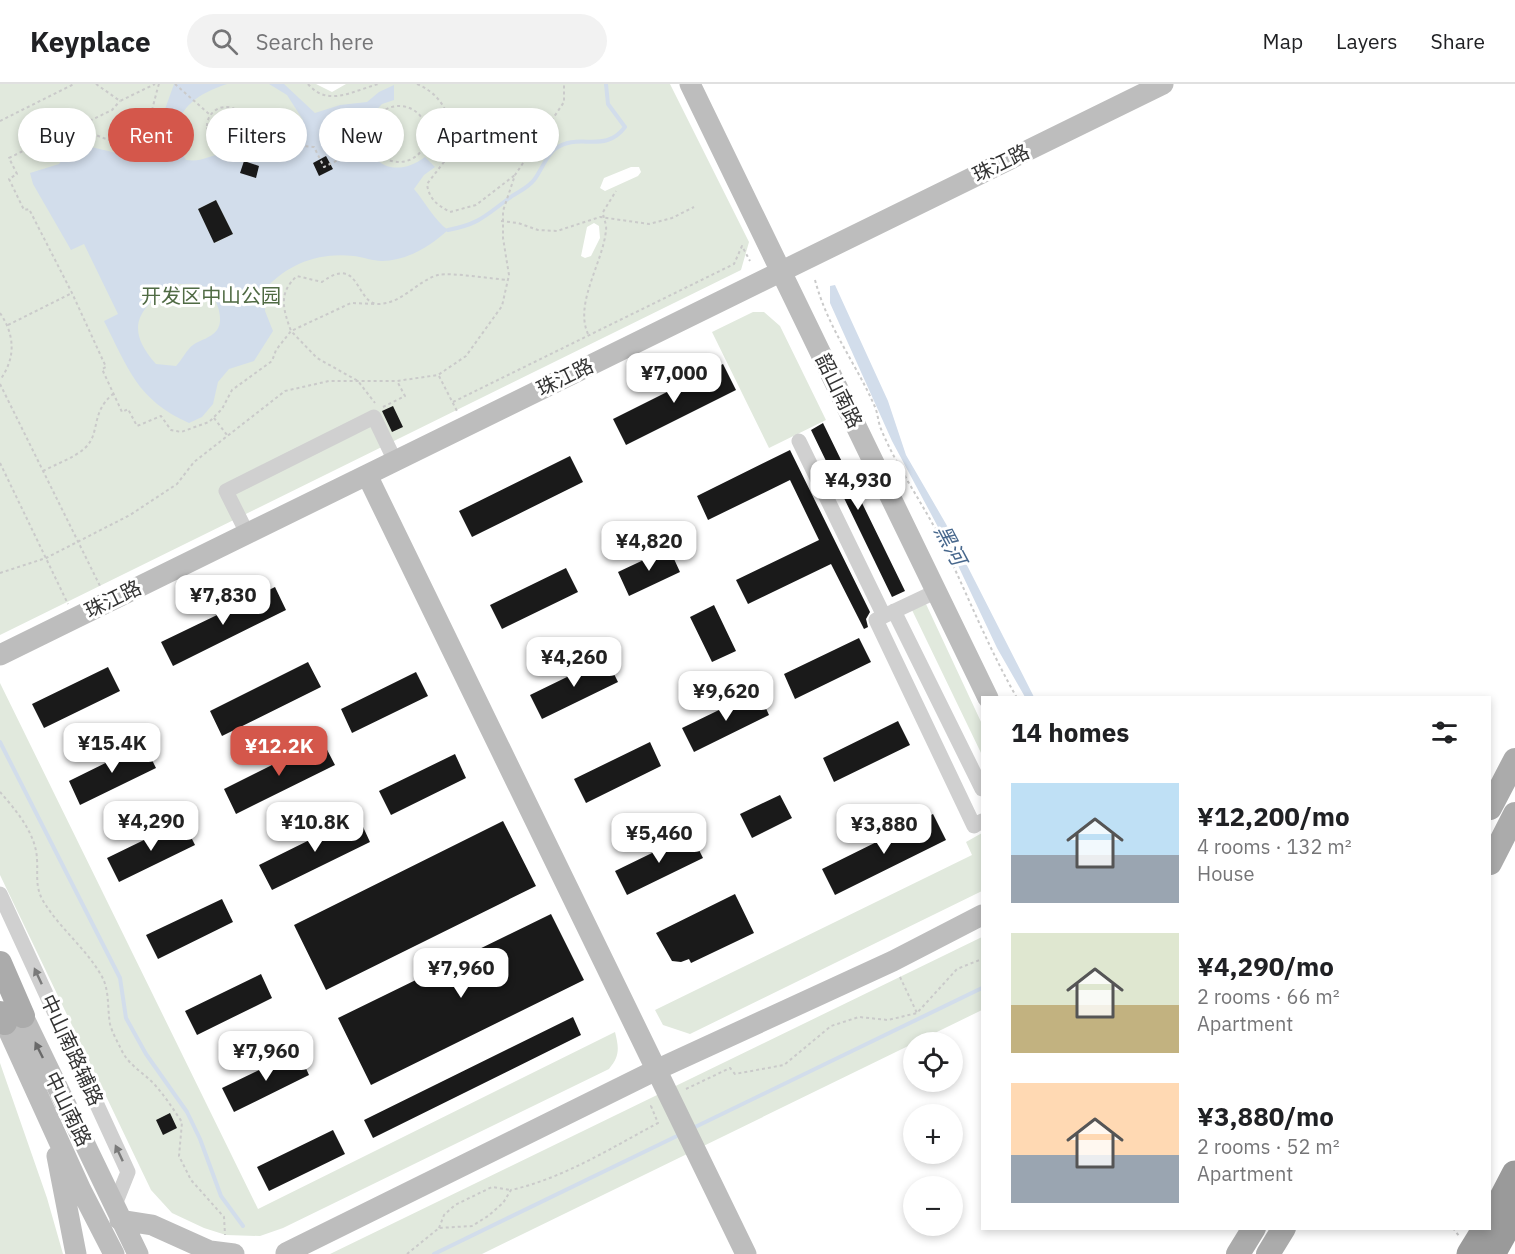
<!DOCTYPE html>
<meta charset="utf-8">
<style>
:root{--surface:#fff;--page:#f2f2f2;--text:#202124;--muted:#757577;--line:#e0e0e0;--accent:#d4574b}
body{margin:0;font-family:"IBM Plex Sans","Noto Sans SC",sans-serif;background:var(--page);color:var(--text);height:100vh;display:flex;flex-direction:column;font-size:22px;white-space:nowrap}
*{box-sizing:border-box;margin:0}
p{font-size:20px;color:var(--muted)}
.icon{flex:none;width:33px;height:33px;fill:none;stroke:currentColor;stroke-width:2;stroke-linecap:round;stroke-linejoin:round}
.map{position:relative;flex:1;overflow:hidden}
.drawer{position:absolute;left:981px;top:612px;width:510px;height:534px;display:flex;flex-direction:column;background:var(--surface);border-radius:0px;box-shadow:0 3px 9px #0003}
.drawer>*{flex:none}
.banner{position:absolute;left:18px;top:24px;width:570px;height:54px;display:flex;gap:12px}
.controls{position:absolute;left:903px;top:948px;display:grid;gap:12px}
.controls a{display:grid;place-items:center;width:60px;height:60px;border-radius:50%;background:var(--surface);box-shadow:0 3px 9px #0003;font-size:30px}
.price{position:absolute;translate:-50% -51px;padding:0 14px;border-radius:12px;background:#fff;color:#222;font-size:20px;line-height:39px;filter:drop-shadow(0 2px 3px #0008)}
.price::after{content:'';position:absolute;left:50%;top:36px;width:18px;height:14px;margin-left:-9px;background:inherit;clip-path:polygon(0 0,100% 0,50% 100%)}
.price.current{background:var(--accent);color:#fff}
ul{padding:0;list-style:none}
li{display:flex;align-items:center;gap:18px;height:150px;padding:0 30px}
li span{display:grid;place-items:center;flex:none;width:168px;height:120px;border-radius:0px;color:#555}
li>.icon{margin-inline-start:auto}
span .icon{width:72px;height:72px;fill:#fffc;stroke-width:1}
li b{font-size:26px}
h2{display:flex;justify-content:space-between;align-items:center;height:72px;padding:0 30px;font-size:26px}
.tag{padding:0 21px;border-radius:27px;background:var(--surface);box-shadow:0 3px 9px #0003;font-size:21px;line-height:54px}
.tag.current{background:var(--accent);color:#fff}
header{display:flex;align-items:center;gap:36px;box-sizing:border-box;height:84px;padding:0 30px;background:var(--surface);border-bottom:2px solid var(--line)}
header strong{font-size:28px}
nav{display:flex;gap:33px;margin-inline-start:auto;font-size:21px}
.search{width:420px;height:54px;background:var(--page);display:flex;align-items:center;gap:15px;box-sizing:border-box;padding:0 21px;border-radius:33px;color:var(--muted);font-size:22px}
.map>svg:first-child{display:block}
.green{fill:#e1e9dd;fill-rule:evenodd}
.water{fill:#d2ddeb;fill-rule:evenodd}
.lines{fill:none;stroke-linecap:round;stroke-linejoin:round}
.stream{stroke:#d2ddeb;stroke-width:4}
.building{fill:#1a1a1a}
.path{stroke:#cacaca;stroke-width:2;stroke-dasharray:3 3;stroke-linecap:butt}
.street{stroke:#d0d0d0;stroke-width:15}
.secondary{stroke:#bdbdbd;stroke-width:21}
.primary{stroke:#ababab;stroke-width:24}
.highway{stroke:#9a9a9a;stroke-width:27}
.highway-bridge{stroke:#9a9a9a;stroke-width:27}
.oneway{fill:#7a7a7a}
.oneway2{fill:#6a6a6a}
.labels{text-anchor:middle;stroke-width:6;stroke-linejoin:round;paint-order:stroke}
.street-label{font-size:20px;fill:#333;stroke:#fff}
.park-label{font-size:20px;fill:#506b44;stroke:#fff}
.water-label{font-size:21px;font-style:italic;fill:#48688d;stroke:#fff}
</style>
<header>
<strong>Keyplace</strong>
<div class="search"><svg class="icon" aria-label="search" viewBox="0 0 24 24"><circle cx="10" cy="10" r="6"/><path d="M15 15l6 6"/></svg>Search here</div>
<nav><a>Map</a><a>Layers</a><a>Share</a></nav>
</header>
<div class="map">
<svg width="1515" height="1170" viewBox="0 0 1515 1170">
<rect width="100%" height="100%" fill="#fff"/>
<path class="green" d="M0,0H316L332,8L346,0H670L749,158L741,186L0,551ZM631,83H639L641,88L638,92L605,107L600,104L604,94ZM594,139L599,142L600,154L591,172L585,174L581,172L587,143Z
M753,228H764L780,242L826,336L769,364L712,248Z
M926,520L982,640V671L912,526Z
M0,599L258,1125L615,948C619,964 620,972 609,985L283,1144L260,1152L226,1151L204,1144L172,1129L151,1106L0,791Z
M982,749V807L690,950L663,941L655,926L972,771L966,758Z
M982,853V926L482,1170H330Z
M0,979L47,1114L63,1170H0Z"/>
<path class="water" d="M174,0H227C189,12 163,36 186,76C203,78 207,72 222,70C229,69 234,71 241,71C262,71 296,57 303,36L287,11L269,0H284L315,29L340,21L367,18L379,8L394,1V16L382,20L366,37C361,76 392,98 425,73L435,83L424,91L414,105C426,119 434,136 448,146C431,162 406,177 382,177C373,177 363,173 354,172C320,168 289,179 266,204L265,227L273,247L254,277L229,285L218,298L213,320L202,333L189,339C137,316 128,284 104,237L118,230L84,160L71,166L33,100L30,89L59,80L71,64L83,61L129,72L142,69L154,56ZM216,116L233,150L215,159L198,125ZM179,200C188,200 198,198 206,204C216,212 225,235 217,246C210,255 201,255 193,261C187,265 182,276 176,282L156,280C122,243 140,220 179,200Z
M835,201L888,317L906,371L946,440L1034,613H1025L997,564L954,473L892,357L830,219V202Z"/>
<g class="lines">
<path class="stream" d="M448,146C479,140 485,132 508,115C517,108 527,105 534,96C541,87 546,72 555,65C579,47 604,71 625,43L608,20L606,0
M0,658L120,894L126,934L146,970L187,1028L200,1055L221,1112L243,1142
M691,1045L982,904
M434,1170L679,1051"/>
</g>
<path class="building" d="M213 40a12 12 0 1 1 24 0a12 12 0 1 1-24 0Z
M326,72L333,85L319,92L313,79Z
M244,77L259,82L256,94L240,89Z
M216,116L233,150L214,159L198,125Z
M723,280L736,306L626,361L613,335Z
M393,322L403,343L392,348L382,327Z
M823,339L905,507L892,513L811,346Z
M790,366L870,528L866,535L868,543L864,545L831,480L748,520L736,496L819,456L790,396L708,436L697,412Z
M570,372L583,398L472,453L459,427Z
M669,464L680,488L629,512L618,488Z
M566,484L578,508L502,545L490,521Z
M275,503L286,526L173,582L161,558Z
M714,521L736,567L712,578L690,533Z
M859,554L871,578L795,615L784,590Z
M606,574L618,598L542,635L530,611Z
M308,578L321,603L222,652L210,627Z
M108,583L120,607L44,644L32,620Z
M416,588L428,612L352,649L341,625Z
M758,607L769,631L694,668L682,644Z
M898,637L910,661L834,698L823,674Z
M322,656L335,681L236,730L224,705Z
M650,658L661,682L586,719L574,695Z
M144,660L156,684L80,721L69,697Z
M455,670L466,694L391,731L379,707Z
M780,711L792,734L752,754L740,730Z
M933,730L946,756L835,811L822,785Z
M358,732L370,758L272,806L259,781Z
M183,737L195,761L119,798L107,774Z
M503,737L536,802L326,906L294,841Z
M691,750L703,774L627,811L615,787Z
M735,810L754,849L691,879L689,875L681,878L672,877L656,849Z
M222,815L233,838L158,875L146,851Z
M551,830L584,896L371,1001L338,934Z
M261,890L272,914L197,951L185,927Z
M573,933L581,951L373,1054L364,1036Z
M298,967L309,991L234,1028L222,1004Z
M170,1029L177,1044L163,1051L156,1036Z
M333,1046L345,1070L269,1107L257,1083Z"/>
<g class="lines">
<path class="path" d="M96,0L120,17L155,0
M159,0C155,12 153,26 148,37C132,70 103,56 79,42L52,63L34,73L29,64L9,74L17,90L9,95L24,126L29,125L72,209L106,283L102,285L122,328L128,325L137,342L161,332L171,346L181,348L209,338L222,325L232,306L272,277L276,266L291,247L317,274L358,297L375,319
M175,0L209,30
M308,0C328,24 354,6 379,0
M417,0C450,14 457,47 444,78
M371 50a28 28 0 1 1 56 0a28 28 0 1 1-56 0Z
M207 42a19 19 0 1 1 38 0a19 19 0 1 1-38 0Z
M0,37L74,0
M79,42L112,26L120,17
M245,42H284L294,61L314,63L324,83L352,69L356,53L371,52
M423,66L444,78L427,100C429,115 437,121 450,128L476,121L515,91
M501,137L518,139L538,146L557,147L600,133L649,140L672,134L694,123
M815,196C828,245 856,279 875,323C878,330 878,338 881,345C898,386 925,422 944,462C968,512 989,565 1017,614
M374,220L351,219L291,247C283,225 278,209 297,192L322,198C361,169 355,222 380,220C404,218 417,197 438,191C450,188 493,195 508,196
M0,229C15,251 16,274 0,296
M8,241L72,209
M588,250C574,219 603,179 606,146C607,140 603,134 603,128L616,107
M439,292L457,327
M0,300L101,504
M453,318L734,180L742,162L750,177
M383,323L405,312L397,297
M214,334L227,351
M0,379L68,520
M43,387C56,380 74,374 85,364C101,349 90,329 113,310
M0,489L46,474L130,431L177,400L194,378L285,307L329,297H397L438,291L466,272L502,222L509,191L503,154V127L515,91L564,18V0
M0,708C16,726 36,750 37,775C38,790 35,801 42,815C58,843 85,863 101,891C110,906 107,923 110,940C112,948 117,957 121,965C128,981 143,988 155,1001C165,1012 173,1025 182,1038L179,1072L191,1096L224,1133L225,1151
M900,893L917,929
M686,1005L730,984L735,990L784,981L831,942L859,933L888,936L917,929L957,885L982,875
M439,1144L444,1131L455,1121L492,1103L511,1106
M1453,1144L1459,1152
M407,1170L439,1144L472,1142L488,1132L503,1119L511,1106C564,1094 611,1064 658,1039L651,1022L654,1021"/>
<path class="street" d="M799,357L884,532L937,507
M247,449L226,407L374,333L395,377
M894,527L982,705
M884,532L876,536L974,742L982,737
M0,810L128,1088L114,1123"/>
<path class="secondary" d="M690,0L988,614
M367,391L746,1170
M0,571L1163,0
M23,932L138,1170
M5,939L81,1106L114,1170
M57,1072L76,1170
M120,1136L152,1141L210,1167L234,1170
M286,1169L656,986L893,877L982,831"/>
<path class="primary" d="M1490,724L1515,676
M1490,779L1515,730
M0,879L23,932
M0,929L5,939
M1238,1170L1254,1144
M1268,1170L1284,1144"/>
<path class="highway" d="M1490,1138L1515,1090
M1492,1170L1515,1129"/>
<path class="highway-bridge" d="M1470,1170L1486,1144"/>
</g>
<defs><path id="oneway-solid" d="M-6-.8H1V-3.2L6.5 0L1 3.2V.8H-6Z" transform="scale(1.5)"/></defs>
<g class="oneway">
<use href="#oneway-solid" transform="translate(38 892) rotate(-115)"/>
<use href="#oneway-solid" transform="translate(119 1069) rotate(-115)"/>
</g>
<use class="oneway2" href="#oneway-solid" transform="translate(39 966) rotate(-116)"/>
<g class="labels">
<g class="street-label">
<text transform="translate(1001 79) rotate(-26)" y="7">珠江路</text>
<text transform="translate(565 293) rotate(-26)" y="7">珠江路</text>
<text transform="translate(839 307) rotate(64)" y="7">韶山南路</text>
<text transform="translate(113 515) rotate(-26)" y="7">珠江路</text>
<text transform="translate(72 966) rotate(65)" y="7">中山南路辅路</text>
<text transform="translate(68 1025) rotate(64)" y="7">中山南路</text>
</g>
<g class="park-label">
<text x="211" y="219">开发区中山公园</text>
</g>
<g class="water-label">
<text transform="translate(950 461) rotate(62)" y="7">黑河</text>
</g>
</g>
</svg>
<div class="controls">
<a><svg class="icon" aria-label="locate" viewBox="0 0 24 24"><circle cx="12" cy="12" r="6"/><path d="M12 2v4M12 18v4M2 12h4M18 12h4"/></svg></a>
<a>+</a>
<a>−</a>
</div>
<b class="price" style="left:674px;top:320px">¥7,000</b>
<b class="price" style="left:858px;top:427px">¥4,930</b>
<b class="price" style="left:649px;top:488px">¥4,820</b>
<b class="price" style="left:223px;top:542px">¥7,830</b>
<b class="price" style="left:574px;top:604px">¥4,260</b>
<b class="price" style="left:726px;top:638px">¥9,620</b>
<b class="price" style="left:112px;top:690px">¥15.4K</b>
<b class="price current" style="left:279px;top:693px">¥12.2K</b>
<b class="price" style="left:151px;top:768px">¥4,290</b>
<b class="price" style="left:315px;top:769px">¥10.8K</b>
<b class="price" style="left:884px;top:771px">¥3,880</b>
<b class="price" style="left:659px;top:780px">¥5,460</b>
<b class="price" style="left:461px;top:915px">¥7,960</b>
<b class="price" style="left:266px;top:998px">¥7,960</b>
<div class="banner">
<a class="tag">Buy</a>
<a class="tag current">Rent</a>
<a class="tag">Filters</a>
<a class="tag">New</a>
<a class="tag">Apartment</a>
</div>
<section class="drawer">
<h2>14 homes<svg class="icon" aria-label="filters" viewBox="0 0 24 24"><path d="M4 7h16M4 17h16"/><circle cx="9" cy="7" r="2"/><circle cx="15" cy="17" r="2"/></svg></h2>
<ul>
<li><span style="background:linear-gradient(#bfe0f5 60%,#9aa5b1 0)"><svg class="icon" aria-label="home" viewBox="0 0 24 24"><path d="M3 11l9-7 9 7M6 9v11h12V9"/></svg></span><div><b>¥12,200/mo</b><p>4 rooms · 132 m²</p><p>House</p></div></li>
<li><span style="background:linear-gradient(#dfe7d0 60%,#c2b280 0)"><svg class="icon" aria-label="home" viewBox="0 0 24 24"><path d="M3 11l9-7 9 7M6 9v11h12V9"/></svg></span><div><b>¥4,290/mo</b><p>2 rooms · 66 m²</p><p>Apartment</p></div></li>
<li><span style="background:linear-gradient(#ffd9b3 60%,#9aa5b1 0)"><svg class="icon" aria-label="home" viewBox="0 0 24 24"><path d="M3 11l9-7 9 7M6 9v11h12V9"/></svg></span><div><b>¥3,880/mo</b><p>2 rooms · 52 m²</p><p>Apartment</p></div></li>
</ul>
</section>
</div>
